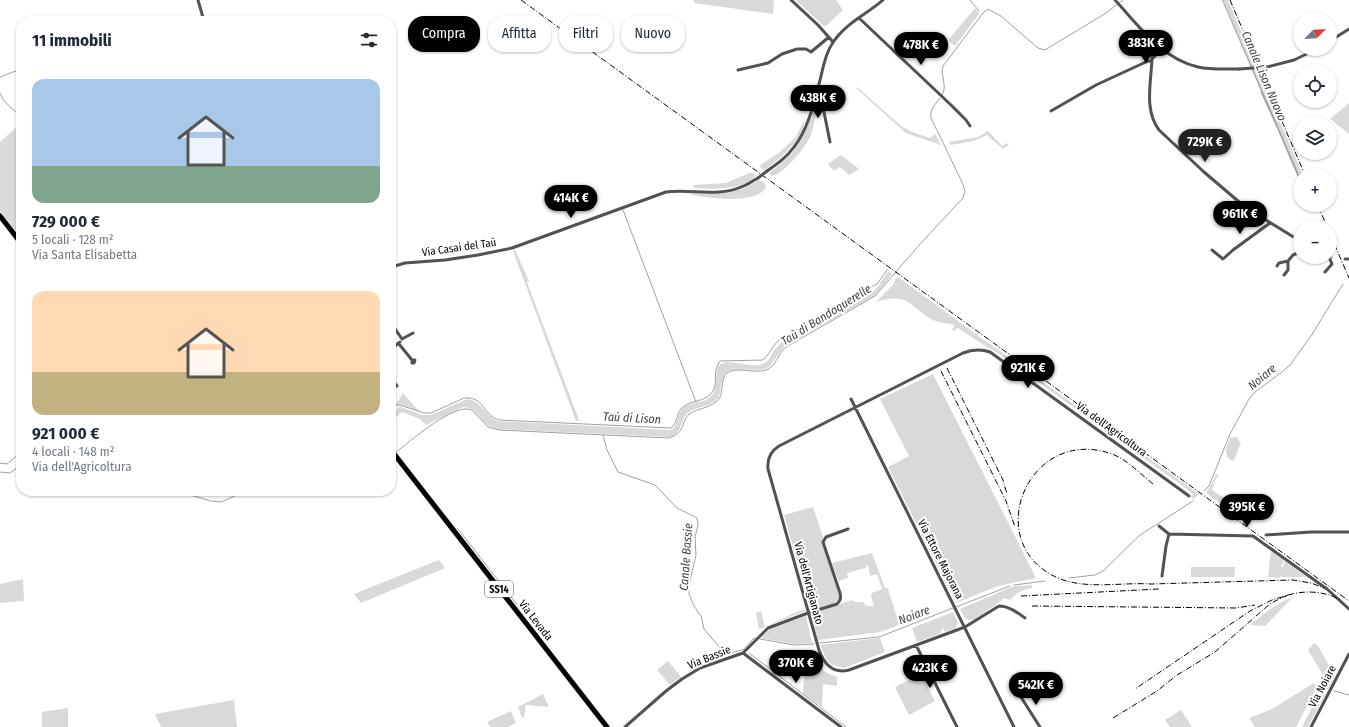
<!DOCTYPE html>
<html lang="it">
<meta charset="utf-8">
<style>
:root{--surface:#fff;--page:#f2f2f3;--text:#1f2937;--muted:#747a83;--accent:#000}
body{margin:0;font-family:"Fira Sans Condensed",sans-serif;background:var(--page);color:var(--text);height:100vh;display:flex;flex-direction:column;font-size:15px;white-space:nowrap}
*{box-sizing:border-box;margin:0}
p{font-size:13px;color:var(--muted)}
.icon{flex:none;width:22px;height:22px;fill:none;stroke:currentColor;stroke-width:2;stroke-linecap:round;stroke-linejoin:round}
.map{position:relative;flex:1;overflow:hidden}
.side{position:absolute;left:16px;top:16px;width:380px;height:480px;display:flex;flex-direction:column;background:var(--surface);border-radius:16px;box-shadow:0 1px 3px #0004}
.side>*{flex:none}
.hud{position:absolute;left:408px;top:16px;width:380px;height:36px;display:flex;gap:8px}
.needle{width:26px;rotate:66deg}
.tools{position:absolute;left:1293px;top:12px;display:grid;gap:8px}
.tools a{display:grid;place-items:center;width:44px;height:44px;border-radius:50%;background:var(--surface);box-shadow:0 1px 3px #0004;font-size:20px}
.price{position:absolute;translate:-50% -34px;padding:0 9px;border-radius:14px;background:var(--accent);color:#fff;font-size:13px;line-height:26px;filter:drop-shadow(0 1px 2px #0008)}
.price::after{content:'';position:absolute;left:50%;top:24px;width:12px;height:9px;margin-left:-6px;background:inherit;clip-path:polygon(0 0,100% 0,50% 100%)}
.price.selected{background:#222;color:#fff}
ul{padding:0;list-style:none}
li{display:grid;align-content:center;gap:8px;height:212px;padding:0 16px}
li span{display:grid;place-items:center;height:124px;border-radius:12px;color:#555}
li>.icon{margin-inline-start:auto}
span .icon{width:72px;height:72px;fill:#fffc;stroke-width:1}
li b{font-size:17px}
h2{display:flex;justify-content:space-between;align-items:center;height:48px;padding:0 16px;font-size:17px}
.pill{padding:0 14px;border-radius:16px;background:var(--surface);box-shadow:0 1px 3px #0004;font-size:14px;line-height:36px}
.pill.selected{background:var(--accent);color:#fff}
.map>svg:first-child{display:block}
.green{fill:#d9d9d9}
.water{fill:#a0a0a0}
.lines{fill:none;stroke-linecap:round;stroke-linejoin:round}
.stream{stroke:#a0a0a0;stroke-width:1}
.primary-casing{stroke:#dbdbdb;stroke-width:6}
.minor{stroke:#525252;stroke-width:3}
.primary{stroke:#000;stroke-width:5}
.rail{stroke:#000;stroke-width:1;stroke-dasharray:6 2 1 2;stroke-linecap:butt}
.minor-bridge{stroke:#525252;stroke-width:3}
.labels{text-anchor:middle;stroke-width:4;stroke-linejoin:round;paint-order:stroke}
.shield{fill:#fff;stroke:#4c4c4c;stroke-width:1}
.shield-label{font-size:10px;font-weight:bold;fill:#000}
.street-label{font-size:11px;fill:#000;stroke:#fff}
.water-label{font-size:12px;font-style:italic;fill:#414141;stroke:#fff}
</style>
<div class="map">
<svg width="1349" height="727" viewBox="0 0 1349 727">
<rect width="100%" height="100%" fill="#fff"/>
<path class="green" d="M694,0H774L773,14L694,3Z
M795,0H836L843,10L825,27Z
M1223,0H1228L1237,22L1303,175H1300V178Z
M975,8L979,14L955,46L948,40Z
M857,87L901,126L912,132L930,138L935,134L941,145L906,133L856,88Z
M1349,103V134L1330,119Z
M817,107C815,117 814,126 811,135C806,147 784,174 772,176L769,173C796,153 804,140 814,108Z
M804,121C804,139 778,161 764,170L759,166L780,152L795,138Z
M21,123V238L0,211V142Z
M988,131L1002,146L1007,143L1009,145L1003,149L987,135C975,142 963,143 950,145L949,142L978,137Z
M841,155L859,169L849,175L840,167L834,171L828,164Z
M749,173H753L756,176C739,191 716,189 694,188L693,185L726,183Z
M758,180L764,182L766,186C760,206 705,198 689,194L732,192L745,188Z
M515,250L529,281L527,282L579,420L576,421L513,251Z
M888,271L892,274L880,290L874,296L785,346L769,367C757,374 736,365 727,372C719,379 723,390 718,398C712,407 699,406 690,411C679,418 685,432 670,437L498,429C495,428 491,427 489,426C478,419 478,408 463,407L426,425L420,419L402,412L391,421V414L399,407H401L422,415H431L467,399C481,401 485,414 497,421L670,430L674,428C677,423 678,414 682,409C689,400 705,405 712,395C719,387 713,369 721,364C733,358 754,371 766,362C770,360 770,356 773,352C775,349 778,346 781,343L874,291L879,285Z
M898,277L988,343L990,344L1199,494L1193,499L1191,497L1193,494L1180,484L995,351L987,347L958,328L953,331L952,330L955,325C948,323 939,323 933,320C907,306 911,292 876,302L893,285L896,278Z
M933,374L1036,578L998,586L956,603L888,467L909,456L880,399Z
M403,393L419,411L400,404L391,409V401L397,403Z
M1235,437H1237L1241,444L1239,447L1234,461C1222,458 1226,447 1230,438Z
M1216,474L1219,476L1215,480L1212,490L1249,514L1245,521L1218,501L1212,498L1206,492L1210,487Z
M813,507L823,537L822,541L840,598L837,602L811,612L784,515Z
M1271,551L1284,560L1281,567L1283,566L1285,561L1306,577H1283L1281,576L1280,578L1268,577Z
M872,553L885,588H888L899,625L880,632L818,640L811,614L852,600L854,602H863L866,606H872L874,607L871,595L872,593L882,589L877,574L870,576L868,565L865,568L847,573L848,578L839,581L832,563Z
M439,560L445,568L361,603L354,594Z
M1191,567H1235L1234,577H1191Z
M23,579L24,601L0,603V584Z
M1032,585V588C1021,590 1017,593 1010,600L1004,598L1001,601L974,620H968L965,618L960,609L1014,586Z
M1293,597L1265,626L1250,625C1264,614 1276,603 1293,597Z
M805,609V611L765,627L759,629L756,613L761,611L765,627L794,613Z
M953,612L958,622L956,628L945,632L943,628H942L940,634L917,642L912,628Z
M806,616L812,643L794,644L761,638L770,629Z
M880,638L885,652L844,668L833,665L828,662L820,645Z
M1314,643L1318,646L1335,676L1308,727H1302L1326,680L1308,650Z
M811,651C814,654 814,658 816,662C821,671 828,674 837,677V686L823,684L822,707L803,694L805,654Z
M668,661L681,677L670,685L657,670Z
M921,674L935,701L909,715L895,687Z
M1314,683L1317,687L1296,727H1255L1249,718L1272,709Z
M543,694L549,707L526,705L524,717L522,718L518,707Z
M234,700L237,727H161L155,714Z
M68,708V727H42V712Z
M1181,710L1192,727H1170L1165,720Z
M511,711L516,723L508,727H490L487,722Z"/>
<path class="water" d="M1222,0H1223L1300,177V182Z"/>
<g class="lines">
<path class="stream" d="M970,0L979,11
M0,77L21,69
M1261,92L1277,127
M0,93L4,101L21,117
M942,95C948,86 940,76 943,66L983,13L988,9L1001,16L1038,48L1045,50L1106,13L1123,0
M623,210L696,402
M1330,252L1332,258
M391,410L397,405H400L424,413H431L464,398C484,396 483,415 499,420L671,428C678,423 676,412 683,407C692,399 706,403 713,391C718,382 712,372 720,361L763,360C770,354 772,346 779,340L877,284L887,270
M603,435L607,450L618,472L655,485L677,508L697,518L698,525L695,537L696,555L689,585V594L694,606L701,616L704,629L721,649L731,653L745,649
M395,453C408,443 458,399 473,411L488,427L499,430L669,438C686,432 680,424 689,414C698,408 712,408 719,399C724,392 720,379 727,373C735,366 756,374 766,370C776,367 778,353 786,347L875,296L921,243L963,198L965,191L962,182L931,118C929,110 935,105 940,98
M391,456L392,455
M0,463L7,464L21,452
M0,472L10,473L21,465
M176,491L211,501L221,502L246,491
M208,491L218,493L221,491
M1204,491L1209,486L1230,434L1249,399L1255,392L1282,372L1290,365L1311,336L1343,284
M458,529L519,607
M1069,578L1095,575L1103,571L1140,535L1193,501
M1014,585L1045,581
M956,607L1010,586
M760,639L794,645L814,644
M820,643L879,637L953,608
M745,648L753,639L755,638
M749,653L846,727
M1334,691L1349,695"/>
<g class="primary-casing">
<path id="primary" d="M0,216L21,243
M391,450L607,727"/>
</g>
<path class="minor" d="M198,0L204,21
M791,0L818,25L833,42
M1115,0C1139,26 1162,59 1198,67C1211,70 1225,69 1239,69
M859,18L951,105L966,120L970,126
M1150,39L1152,50
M1330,41L1349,29
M1158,46L1152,50V59L1157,54L1160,48
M1152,59C1151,83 1144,110 1159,130L1204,172L1245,207L1300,241
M1267,67L1294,60L1317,49
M738,70L768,63L782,54L797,49H806L811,52L829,37
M817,91L821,97L830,142
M1051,111L1096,85L1148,61H1152
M767,171C777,164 787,157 794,147C807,131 814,104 819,84C823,70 824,56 832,44C844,24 866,15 883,0
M1212,250L1223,259L1233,250L1270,223
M1345,259H1349
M1277,266L1279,263L1288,261
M391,270L395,266L405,263L445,260L478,255L512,248L666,192C690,189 719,197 741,187C747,185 752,181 758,178
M1325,272L1332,264L1329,257
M1284,275L1288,270V261L1293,255L1300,252
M391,323L402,339
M402,339L413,333
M399,344L412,360
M391,349L400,342
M412,360H415L414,363H412Z
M391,378L397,386
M851,399L1014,727
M1159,526L1169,534
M1266,535L1311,532H1349
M1162,576L1166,546L1169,534L1253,536L1327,589L1349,609
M1025,618C1018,613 1009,606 999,606L965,627L849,670C833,674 824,664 819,650L768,469C767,459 771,451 779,446L963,353C973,349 981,349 990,352L1189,496
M916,645L957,727
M743,653L841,727
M1019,694L1040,727
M625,727L666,691L682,679L700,668L743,653L768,628L808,613L837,604C841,600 841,598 840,593L823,542L826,537L848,529
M1311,727L1349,654"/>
<use href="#primary" class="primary"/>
<path class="rail" d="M521,0L1349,601
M1230,0L1305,175
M1318,205L1327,227
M1330,234L1349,278
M947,368L1003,480L1007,494
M941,371L1006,501L1015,527
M1153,484C1139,473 1126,458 1109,453C1027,427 980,544 1058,578C1086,590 1122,582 1151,584L1293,580L1311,583L1324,588
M1288,595C1306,590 1324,591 1341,600
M1021,596L1159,589
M1032,606L1236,608L1255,605
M1113,718L1157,691L1177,675L1215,652L1271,603L1288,595L1272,600L1250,611L1135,689"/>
<path class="minor-bridge" d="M1239,69L1267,67
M758,178L767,171"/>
</g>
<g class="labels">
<rect class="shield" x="485" y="581" width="28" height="16" rx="3"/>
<g class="shield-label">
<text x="499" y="593">SS14</text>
</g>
<g class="street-label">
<text transform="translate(459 247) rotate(-8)" y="4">Via Casai del Taù</text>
<text transform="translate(1112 429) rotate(36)" y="4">Via dell'Agricoltura</text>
<text transform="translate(941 559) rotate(63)" y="4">Via Ettore Majorana</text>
<text transform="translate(809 583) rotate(75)" y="4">Via dell'Artigianato</text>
<text transform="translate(536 620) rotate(52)" y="4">Via Levada</text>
<text transform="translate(709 657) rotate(-22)" y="4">Via Bassie</text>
<text transform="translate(1322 686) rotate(-62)" y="4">Via Noiare</text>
</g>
<g class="water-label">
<text transform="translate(1264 76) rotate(67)" y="4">Canale Lison Nuovo</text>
<text transform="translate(826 315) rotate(-32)" y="4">Taù di Bandoquerelle</text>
<text transform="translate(1262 377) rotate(-40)" y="4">Noiare</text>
<text transform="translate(632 418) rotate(3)" y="4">Taù di Lison</text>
<text transform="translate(686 557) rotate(-86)" y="4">Canale Bassie</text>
<text transform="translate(914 615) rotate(-21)" y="4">Noiare</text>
</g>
</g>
</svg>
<div class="tools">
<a><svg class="needle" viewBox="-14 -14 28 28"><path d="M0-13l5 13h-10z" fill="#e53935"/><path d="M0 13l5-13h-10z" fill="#747a83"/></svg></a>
<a><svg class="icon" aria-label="locate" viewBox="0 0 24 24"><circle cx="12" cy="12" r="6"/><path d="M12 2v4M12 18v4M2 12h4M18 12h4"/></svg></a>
<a><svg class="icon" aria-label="layers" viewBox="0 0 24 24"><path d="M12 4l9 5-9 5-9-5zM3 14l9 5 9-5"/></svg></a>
<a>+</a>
<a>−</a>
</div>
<b class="price" style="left:1146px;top:64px">383K €</b>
<b class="price" style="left:921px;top:66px">478K €</b>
<b class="price" style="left:818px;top:119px">438K €</b>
<b class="price selected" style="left:1205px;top:163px">729K €</b>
<b class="price" style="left:571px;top:219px">414K €</b>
<b class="price" style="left:1240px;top:235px">961K €</b>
<b class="price" style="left:1028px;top:389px">921K €</b>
<b class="price" style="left:1247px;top:528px">395K €</b>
<b class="price" style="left:796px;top:684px">370K €</b>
<b class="price" style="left:930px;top:689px">423K €</b>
<b class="price" style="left:1036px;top:706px">542K €</b>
<div class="hud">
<a class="pill selected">Compra</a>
<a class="pill">Affitta</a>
<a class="pill">Filtri</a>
<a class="pill">Nuovo</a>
</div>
<section class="side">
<h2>11 immobili<svg class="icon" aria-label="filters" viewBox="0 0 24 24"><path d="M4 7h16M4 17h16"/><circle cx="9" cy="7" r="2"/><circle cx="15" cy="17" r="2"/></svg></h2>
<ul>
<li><span style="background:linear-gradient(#a9c7e8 70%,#7fa58c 0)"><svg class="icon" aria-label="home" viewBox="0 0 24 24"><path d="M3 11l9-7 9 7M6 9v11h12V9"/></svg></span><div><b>729 000 €</b><p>5 locali · 128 m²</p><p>Via Santa Elisabetta</p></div></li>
<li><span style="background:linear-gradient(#ffd9b3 65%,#c2b280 0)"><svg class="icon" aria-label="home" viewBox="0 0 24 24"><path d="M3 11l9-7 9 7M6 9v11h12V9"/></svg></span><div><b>921 000 €</b><p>4 locali · 148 m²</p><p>Via dell'Agricoltura</p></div></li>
</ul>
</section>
</div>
